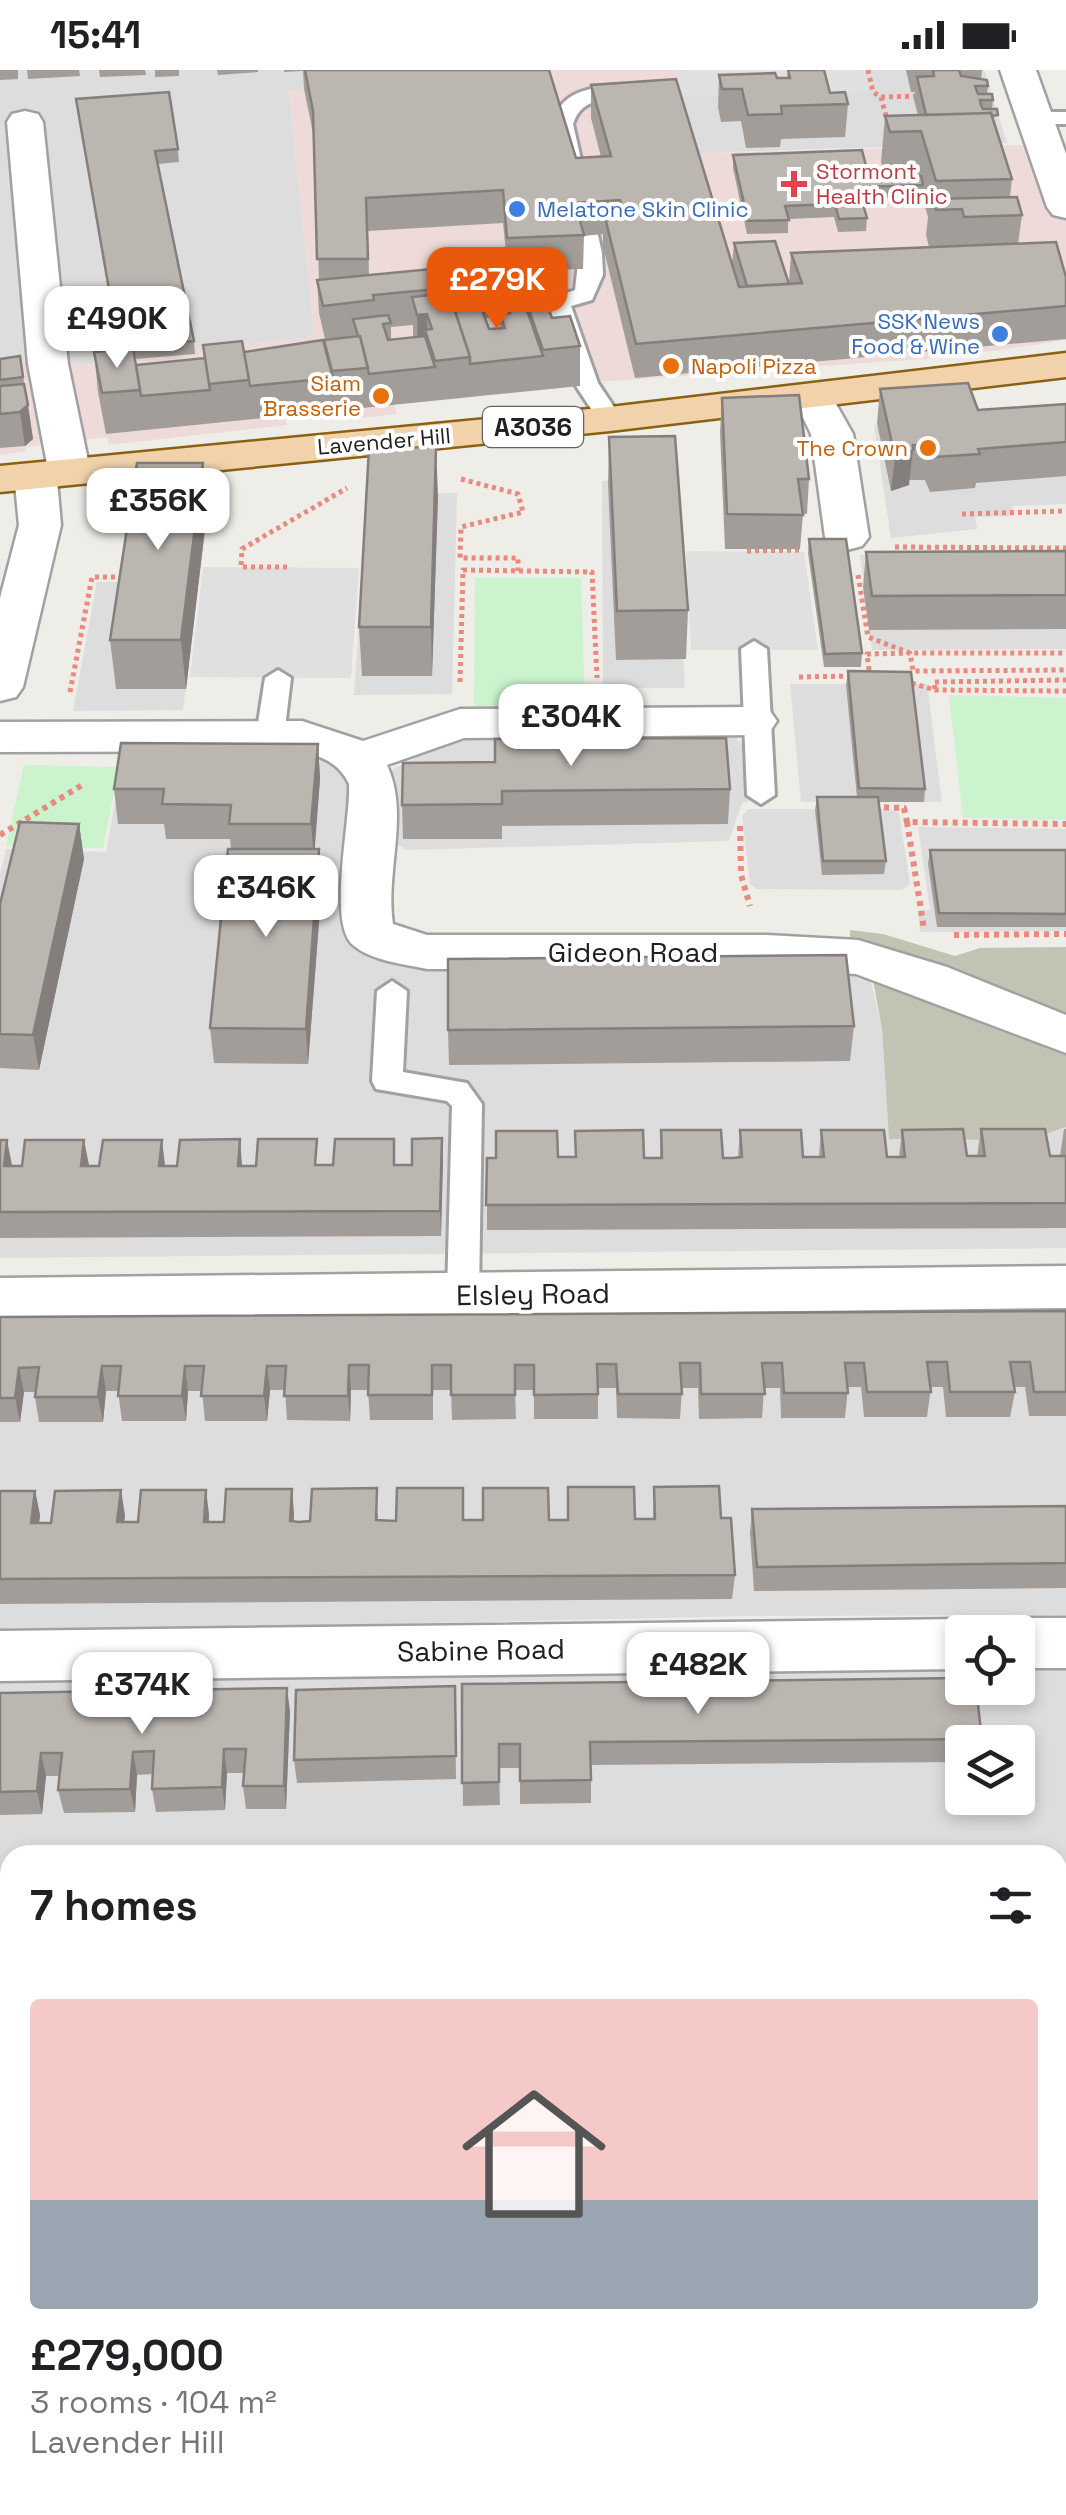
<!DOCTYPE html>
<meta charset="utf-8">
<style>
:root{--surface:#fff;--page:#f2f2f2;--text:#202124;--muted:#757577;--line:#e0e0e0;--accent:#ea580c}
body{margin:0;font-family:"Space Grotesk",sans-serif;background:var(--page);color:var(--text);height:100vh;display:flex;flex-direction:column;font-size:38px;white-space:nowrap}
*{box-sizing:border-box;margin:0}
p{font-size:32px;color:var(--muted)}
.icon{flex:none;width:55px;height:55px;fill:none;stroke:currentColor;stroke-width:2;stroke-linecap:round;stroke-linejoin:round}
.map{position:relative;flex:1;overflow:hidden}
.sheet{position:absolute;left:0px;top:1775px;width:1068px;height:670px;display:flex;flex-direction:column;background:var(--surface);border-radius:30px 30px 0 0;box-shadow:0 5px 15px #0003}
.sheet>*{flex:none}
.tools{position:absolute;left:945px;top:1545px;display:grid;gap:20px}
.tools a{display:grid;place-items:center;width:90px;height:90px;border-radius:10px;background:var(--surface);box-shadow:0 5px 15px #0003;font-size:50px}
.price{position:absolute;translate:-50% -85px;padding:0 22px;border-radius:20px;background:#fff;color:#222;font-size:32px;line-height:65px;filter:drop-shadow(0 2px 5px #0008)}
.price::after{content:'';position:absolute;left:50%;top:60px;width:30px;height:22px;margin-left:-15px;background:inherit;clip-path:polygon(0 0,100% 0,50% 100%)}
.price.current{background:var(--accent);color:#fff}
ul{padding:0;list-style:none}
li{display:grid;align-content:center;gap:20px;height:530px;padding:0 30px}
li+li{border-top:2px solid var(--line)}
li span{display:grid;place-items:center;height:310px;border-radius:10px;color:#555}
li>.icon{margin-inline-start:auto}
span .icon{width:180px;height:180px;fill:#fffc;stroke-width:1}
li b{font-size:42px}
h2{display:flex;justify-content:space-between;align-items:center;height:120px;padding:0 30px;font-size:42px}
.status{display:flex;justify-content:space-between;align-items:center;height:70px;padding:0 50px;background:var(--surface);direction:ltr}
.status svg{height:28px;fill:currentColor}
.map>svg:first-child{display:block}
.residential{fill:#dedddd;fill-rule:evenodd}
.commercial{fill:#eedad9}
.construction{fill:#c3c3b4}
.park{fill:#caf3ce}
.parking{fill:#e0e0e0}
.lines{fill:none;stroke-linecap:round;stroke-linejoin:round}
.service-casing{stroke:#a1a1a1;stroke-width:6}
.minor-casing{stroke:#a1a1a1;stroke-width:5}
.primary-casing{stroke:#8a6112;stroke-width:5}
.path-far1{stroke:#ea897e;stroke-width:5;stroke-dasharray:4 4;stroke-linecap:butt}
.path{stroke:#ea897e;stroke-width:6;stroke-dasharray:5 5;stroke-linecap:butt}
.service{fill:#fff;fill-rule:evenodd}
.minor{fill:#fff;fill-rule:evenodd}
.primary{fill:#f1d2ab;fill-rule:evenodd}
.wall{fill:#a29d98;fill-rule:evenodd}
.shaded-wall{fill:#847f7c}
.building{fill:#bcb6b1;stroke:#847f7c;stroke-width:2.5}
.health-dot{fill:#e0444e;stroke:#fff;stroke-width:4}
.shop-dot{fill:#3f7fe0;stroke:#fff;stroke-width:4}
.food-dot{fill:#e8710a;stroke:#fff;stroke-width:4}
.labels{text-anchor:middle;stroke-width:8;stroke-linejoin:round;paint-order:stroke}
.far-health-label{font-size:22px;fill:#be3a42;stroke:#fff;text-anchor:start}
.far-shop-label{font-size:22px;fill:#366cbe;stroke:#fff;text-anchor:start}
.far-food-label{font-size:22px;fill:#c56008;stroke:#fff;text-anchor:end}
.far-street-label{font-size:22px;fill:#202020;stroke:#fff}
.shield{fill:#fff;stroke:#636363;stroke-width:2.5}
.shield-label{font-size:25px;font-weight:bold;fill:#202020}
.street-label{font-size:28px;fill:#202020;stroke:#fff}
</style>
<div class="status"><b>15:41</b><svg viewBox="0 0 49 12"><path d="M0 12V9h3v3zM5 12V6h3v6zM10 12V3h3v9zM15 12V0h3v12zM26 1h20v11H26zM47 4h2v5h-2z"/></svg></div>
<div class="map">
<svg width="1066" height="2445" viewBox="0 0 1066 2445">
<rect width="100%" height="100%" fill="#efede8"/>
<path class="residential" d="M0,0H551L289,21L314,266L85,295L0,291Z
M676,0H984L1007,73L699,83Z
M1066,333V434L1012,436L1014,446L975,447L977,459L891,468L874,355Z
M673,409L685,618H613L603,613L602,411Z
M457,423L452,624L354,625L368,424Z
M132,443H208L183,640L73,641L97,512H123Z
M860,485H1066V579L872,580Z
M790,614H927L942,732H801Z
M728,658L748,681L753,730L742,733L729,771L406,780L383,765L391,700L433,679L501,660Z
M301,679L341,688L358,714L395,888L833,897L871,912L882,959L889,1068L1029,1070L1066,1057V1178L0,1188V804L6,779L106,782L120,706Z
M748,739H888L899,743L910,813L902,820L757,819L750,814L742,746Z
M918,757L1066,759V861L920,862L918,841L930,840Z
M1066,1235V1545L752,1546L0,1562V1244Z
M1066,1595V1971H1058V1785H10V1999L0,2000V1609L962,1597V1618H1018V1596ZM962,1672H1018V1728H962Z
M1058,2028H1066V2445H0V2041H10V2435H1058Z"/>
<path class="commercial" d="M551,0H676L699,83L1066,74V270L951,287L569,314L394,334L397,344L361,348L359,337L284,344L287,355L109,375L107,367L26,377V381L0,385V291L85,295L314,266L289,20Z"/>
<path class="construction" d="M850,860L883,864L955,886L980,878L1066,877V1057L1029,1070L889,1069L882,959L872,905L851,902Z"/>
<path class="park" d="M475,508H581L585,635L474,636Z
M949,625L1066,628V750L963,748Z
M24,695L119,697L103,778L6,776Z"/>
<path class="parking" d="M676,0H868L873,22L683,27Z
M686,481L804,482L818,580H691Z
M203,497L359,498L351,608L190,607Z"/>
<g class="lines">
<g class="service-casing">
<path id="service" d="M633,15L641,16V26C614,31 583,23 573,54L602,183L603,205L592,230L571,236L598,313L622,349L610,356L601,354L574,313L547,236L472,220L468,215L472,210C507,201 543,234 575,220L579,183L551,54C563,16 598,17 633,15Z
M1066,42V54H1035L1024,48L1035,42Z
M754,571L767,579L775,725L761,734L747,725L741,579Z
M278,600L291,608L284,666L270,675L256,666L265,608Z
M392,911L407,921L403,1002L467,1013L482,1034L479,1224L474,1233L463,1236L452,1233L447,1224L452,1036L447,1031L376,1019L372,1011L377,921Z"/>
</g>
<g class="minor-casing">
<path id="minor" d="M1000,0H1036L1066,84V148L1053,145L1047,137Z
M25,41L38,44L43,52L68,294L90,400L84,409L57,410L61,455L23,617L16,627L0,631V528L19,455L14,404L20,395L47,394L28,294L7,52L12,44Z
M813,315L827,318L853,364L869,467L862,476L847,480L832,476L825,467L811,364L793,327L799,318Z
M754,637L770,641L777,651L770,661L754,665L464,668L387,695C410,744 385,801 393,854L427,865H767L858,870L947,897L1066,945V983L856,904L767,899H427C405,894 371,891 353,875C327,853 351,749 349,714C339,693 323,687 301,681L0,682V652L302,651L363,671L460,639Z
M1066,1196V1238L0,1250V1208Z
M1018,1548H1066V1598H1018V1562H993L997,1555Z
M962,1549L983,1556L987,1562H962V1599L0,1611V1561Z
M1058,1969H1066V2031H1058Z
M0,1989H10V2051H0Z"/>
</g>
<g class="primary-casing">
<path id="primary" d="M1066,283V307L610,361L0,422V396L610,337Z"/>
</g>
<path class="path-far1" d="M868,0L873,22L881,27L922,26
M881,27L887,50
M461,409L518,424L523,442L461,457L460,488H518V501
M962,444L1066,441
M895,477L1066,478
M747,481L802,480
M287,497H241L242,479L347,418
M858,505L868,567L910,583H1066
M862,604L869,600L867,584L910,583L913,601L1066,600
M799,607L852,606
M904,611L935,620L1066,621
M460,612L463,500L592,502L597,608
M935,619L934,612L1066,610
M70,622L92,507H124"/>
<path class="path" d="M874,737L904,738L907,752L1066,754
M907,752L924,859
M740,756L741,805L750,836
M0,765L84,714
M954,865L1066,864"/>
<use href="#service" class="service"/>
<use href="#minor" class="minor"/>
<use href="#primary" class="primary"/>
</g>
<path class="wall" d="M0,0H18V9L0,10Z
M27,0H79L80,6L28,9Z
M99,0H145L146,5L100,7Z
M155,0H179V6L155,7Z
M217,0H258V2L218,5Z
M284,0H549L576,88L601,87L591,48V15L732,194L734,173L789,213L791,183L929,177L926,165L928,147L922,127L861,130L867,148L866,161L838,162L834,147L788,149V163L747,164L733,98V85L869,108L885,107L881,92L885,46L918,45L914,30L915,22H911L906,0H982L981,9L988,16L987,24L993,30L992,39L996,59L1012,109L1010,127L1022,145L1018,174L1066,207V269L635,308L603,176V164L584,166L583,199L519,201L522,211V229L523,223L537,234L580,276V316L106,364L98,322L94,282L118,279L78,42L178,79L179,92L158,94L194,271L195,284L135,289L136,295L204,288L203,275L244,282L354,267L325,269L319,243L317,210L319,209L314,68L304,19L303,1L284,2ZM503,153L507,192L369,205L368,161ZM500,247V258L489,259L485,248ZM413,255V267L391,270V257Z
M788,0L830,23L848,34L845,67L781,69L780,77L746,78L741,51L721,52L718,37L719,5L787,8Z
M20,286L33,369L25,376L0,378V289Z
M880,319L978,340L1066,334V406L976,413L975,418L930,422L925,410H909V415L891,421L877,353Z
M722,328L809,409L807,444H803L800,479H725L720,362Z
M609,367L688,540L686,589L616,590L608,415Z
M203,393L207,441L186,619H116L110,570Z
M438,426L432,606H362L359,557Z
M809,469L862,583L861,597H824L808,483Z
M1066,481V559L869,560L863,517L866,482Z
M848,601L925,719L924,732H878L886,791L884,804L822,805L815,740L817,727H857L846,615Z
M318,674L320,709L314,779L322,814L308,994L214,993L210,958L231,779L230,769H166L164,754H118L114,719Z
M495,692L730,719L728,754L502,756V769H403L402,735Z
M79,754L84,789L39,1000L0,998V834Z
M930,780H1066V857H937L928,794Z
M854,956L850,991L449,995L448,960Z
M981,1059L1050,1086H1060L1064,1059H1066V1158L487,1160V1088L575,1087V1061L644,1088H660L661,1060L723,1088L738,1087L740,1060L803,1087H819L821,1060L887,1087H899L902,1060L967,1086H977Z
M442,1068L441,1166L0,1168V1070L12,1096L412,1095Z
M1066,1241V1346H1029L1025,1317H1014L1015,1322L1010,1347H946L943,1317H931L927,1347H864L861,1317H848L845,1348H781L780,1318H764L762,1348L699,1349L698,1318H682L680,1349L617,1348L616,1318H598V1349H534V1320H515L516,1349L452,1350L451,1320H433V1350H370L368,1320H351L350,1351L287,1350L285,1320H270L267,1351H205L202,1321H188L186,1351H122L118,1321H106L103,1352H39L35,1327V1322H24L20,1352H0V1247Z
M568,1417L635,1449H653L654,1417L721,1448L735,1505L732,1529L0,1534V1421H35L40,1445L39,1453L125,1445L124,1452H138L209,1444V1452H224L294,1443V1451L299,1452L378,1443V1451H396L568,1450Z
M1066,1436V1518L754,1521L750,1463L752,1439Z
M462,1614L982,1669V1672H962V1692L591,1695V1733L520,1734V1698H499L500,1735L463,1736Z
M455,1616L456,1709L297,1713L294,1690Z
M0,1623L290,1641L286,1739H246L243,1716L244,1703H227L225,1740L156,1742L152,1719L153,1704L137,1705L135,1742L64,1743L58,1720L60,1706H46L42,1744L0,1745Z
M0,1820H10V1950H0Z
M0,2066H10V2213H0Z"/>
<path class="shaded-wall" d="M427,244L428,270L425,260L426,285L418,286L417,245Z
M28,335L33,369L25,376L20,342Z
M436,377L438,426L432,606L431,557Z
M913,380L909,415L891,421L895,387Z
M203,393L207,441L186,619L181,570Z
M318,674L320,709L314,789L311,754Z
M79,754L84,789L39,1000L33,965Z
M319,779L322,814L308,994L306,959Z
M442,1068L443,1094L441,1166L440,1141Z
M240,1069L242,1095L240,1121L238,1096Z
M7,1070L12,1095L8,1122L4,1096Z
M84,1070L89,1095L85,1121L81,1096Z
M162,1070L165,1095L162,1121L159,1096Z
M349,1295L351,1320L350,1351L348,1326Z
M102,1296L106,1321L103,1352L98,1327Z
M185,1296L188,1321L186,1351L182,1326Z
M267,1296L270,1320L267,1351L264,1326Z
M19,1298L24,1322L20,1352L15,1328Z
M292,1419L294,1443L292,1475L290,1451Z
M121,1420L125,1445L121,1477L117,1452Z
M206,1420L209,1444L207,1476L204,1452Z
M35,1421L40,1445L36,1477L31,1453Z
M287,1618L290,1641L286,1739L284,1716Z
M224,1679L227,1703L225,1740L222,1717Z
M133,1682L137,1705L135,1742L130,1719Z
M41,1683L46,1706L42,1744L37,1721Z"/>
<path class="building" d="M305,0H549L576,88L611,86L591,15L676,9L739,217L802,213L791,183L1056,172L1066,207V236L636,274L604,143L624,142L620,130L575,133L584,165L507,168L503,120L366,128L368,189H317L313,41Z
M788,0H824L830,23L845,22L848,34L781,36L782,44L748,45L742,19H722L719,5L775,3L777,8H790Z
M933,0H959L961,6L987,10L988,16H975L978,24H992L993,30H980L981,35L983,39H997L998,45L992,46L991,43L926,45L917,7L934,6Z
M169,22L178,79L155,81L194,271L119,277L76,29Z
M991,43L1012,109L936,111L921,61L890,62L885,46Z
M862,80L869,108L921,106L923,115L858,117L867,148L839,149L835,134L785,136L789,150L748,151L733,85Z
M1017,127L1022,145L964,147L962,139L936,140L934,129Z
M775,171L789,214L747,216L734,173Z
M515,191L522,211L373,225L374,230L323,236L317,210Z
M533,222L537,234L546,232L552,248L570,246L580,276L543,280L523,223Z
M449,223L470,287L435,291L425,260L432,259L427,244L417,245L412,227Z
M477,226L489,259L505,258L500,244L510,243L506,231L523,229L543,286L470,294V287L451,228Z
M388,245L391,253L383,254L388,270L425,266L435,297L369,304L360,266H358L353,249Z
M360,266L368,298L332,301L324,270Z
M323,270L333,308L250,316L244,282Z
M242,271L249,310L209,314L203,275Z
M133,278L140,320L102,323L94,282Z
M20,286L23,307L0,310V289Z
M205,288L210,320L141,326L136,295Z
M968,313L978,340L1066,334V372L978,379L980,384L934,387L929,376L913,375V380L895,387L880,319Z
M24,314L28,335L20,342L0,344V316Z
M799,325L809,409H798L803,445L727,444L722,328Z
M675,366L688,540L617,541L609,367Z
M436,377L431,557H359L369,378Z
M137,393H203L181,570H110Z
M809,469H846L862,583L825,584Z
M1066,481V525L872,526L866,482Z
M848,601L911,602L925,719L859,718Z
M726,668L730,719L502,721V734L402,735L403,693L495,692V669Z
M121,673L318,674L311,754H229L231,735L162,734L164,719H114Z
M817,727H878L886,791H823Z
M20,752L79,754L33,965L0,964V834Z
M228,779H319L306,959L210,958Z
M930,780H1066V844L939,843Z
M846,885L854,956L448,960V889Z
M963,1059L967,1086H985L981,1059H1045L1050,1086H1066V1133L486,1135L487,1088H496V1061H557L558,1087H576L575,1061L643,1060L644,1088H662L661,1060H721L723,1088H733L742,1087L740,1060H801L803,1087H824L821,1060H884L887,1087H905L902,1060Z
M442,1068L440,1141L0,1142V1070H7L4,1096H22L25,1070H84L81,1096H99L103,1070H162L159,1096H177L180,1070L240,1069L238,1096H256L258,1069H317L315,1095H333L335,1069H394V1095H412V1069Z
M1066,1241V1322H1034L1030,1292H1010L1015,1322H950L947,1292H927L931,1322H867L864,1293H845L848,1323H784L782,1293H762L765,1324H701L700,1293H680L682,1324H618L616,1294H597L598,1324L534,1325V1295H515V1325H451V1295H432V1325H368L369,1295H349L348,1326H284L286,1296H267L264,1326H201L204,1296H185L182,1326H118L121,1296H102L98,1327H35L39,1297L19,1298L15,1328H0V1247Z
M719,1416L721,1448H731L735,1505L0,1509V1421H35L31,1453H51L55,1421L121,1420L117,1452H138L141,1420H206L204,1452H224L226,1419H292L290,1451L299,1452L310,1451L312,1419L377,1418L376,1450L396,1451L397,1418H463V1450H483V1418H548L549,1450H568V1417H634L635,1449H655L654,1417Z
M1066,1436V1493L757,1497L752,1439Z
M962,1608V1618H976L982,1669L590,1672L591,1710L520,1711V1674H499V1712L462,1713V1614Z
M455,1616L456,1686L294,1690L296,1620Z
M287,1618L284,1716H243L246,1679H224L222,1717L152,1719L154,1681L133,1682L130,1719L58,1720L62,1683H41L37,1721L0,1722V1623Z
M0,1820H10V1928H0Z
M0,2066H10V2193H0Z
M0,2316H10V2435H1058V2412L1061,2445H0Z"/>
<path class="health-dot" d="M789 99h10v10h10v10h-10v10h-10v-10h-10v-10h10z"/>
<g class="shop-dot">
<circle cx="517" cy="139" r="10"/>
<circle cx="1000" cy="264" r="10"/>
</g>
<g class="food-dot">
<circle cx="671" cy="296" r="10"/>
<circle cx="381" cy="326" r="10"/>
<circle cx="928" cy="378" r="10"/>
</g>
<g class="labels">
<g class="far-health-label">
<text x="816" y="109">Stormont<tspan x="816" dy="25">Health Clinic</tspan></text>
</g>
<g class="far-shop-label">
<text x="537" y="147">Melatone Skin Clinic</text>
<text x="980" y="259" text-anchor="end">SSK News<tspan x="980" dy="25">Food &amp; Wine</tspan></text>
</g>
<g class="far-food-label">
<text x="691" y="304" text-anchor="start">Napoli Pizza</text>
<text x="361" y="321">Siam<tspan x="361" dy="25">Brasserie</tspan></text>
<text x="908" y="386">The Crown</text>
</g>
<g class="far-street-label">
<text transform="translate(384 371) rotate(-5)" y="8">Lavender Hill</text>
</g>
<rect class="shield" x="483" y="337" width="100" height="40" rx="8"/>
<g class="shield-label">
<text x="533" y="366">A3036</text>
</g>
<g class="street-label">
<text x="633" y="892">Gideon Road</text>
<text transform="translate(533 1224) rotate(-1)" y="10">Elsley Road</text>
<text transform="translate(481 1580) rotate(-1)" y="10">Sabine Road</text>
</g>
</g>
</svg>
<div class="tools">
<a><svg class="icon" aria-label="locate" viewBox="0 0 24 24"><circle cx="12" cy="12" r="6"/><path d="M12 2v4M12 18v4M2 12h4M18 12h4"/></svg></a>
<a><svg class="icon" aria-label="layers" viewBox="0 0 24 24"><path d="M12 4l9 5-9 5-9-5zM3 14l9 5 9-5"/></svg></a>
</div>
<b class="price current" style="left:497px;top:262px">£279K</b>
<b class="price" style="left:117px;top:301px">£490K</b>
<b class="price" style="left:158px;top:483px">£356K</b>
<b class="price" style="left:571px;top:699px">£304K</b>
<b class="price" style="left:266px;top:870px">£346K</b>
<b class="price" style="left:698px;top:1647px">£482K</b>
<b class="price" style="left:142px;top:1667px">£374K</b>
<section class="sheet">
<h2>7 homes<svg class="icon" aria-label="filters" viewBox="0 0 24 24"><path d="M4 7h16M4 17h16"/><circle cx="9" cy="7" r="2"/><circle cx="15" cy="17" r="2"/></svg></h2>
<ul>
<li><span style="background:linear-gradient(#f6c9c9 65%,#9aa5b1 0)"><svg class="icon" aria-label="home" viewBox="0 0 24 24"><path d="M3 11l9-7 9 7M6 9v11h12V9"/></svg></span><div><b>£279,000</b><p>3 rooms · 104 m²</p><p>Lavender Hill</p></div></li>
</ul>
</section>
</div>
